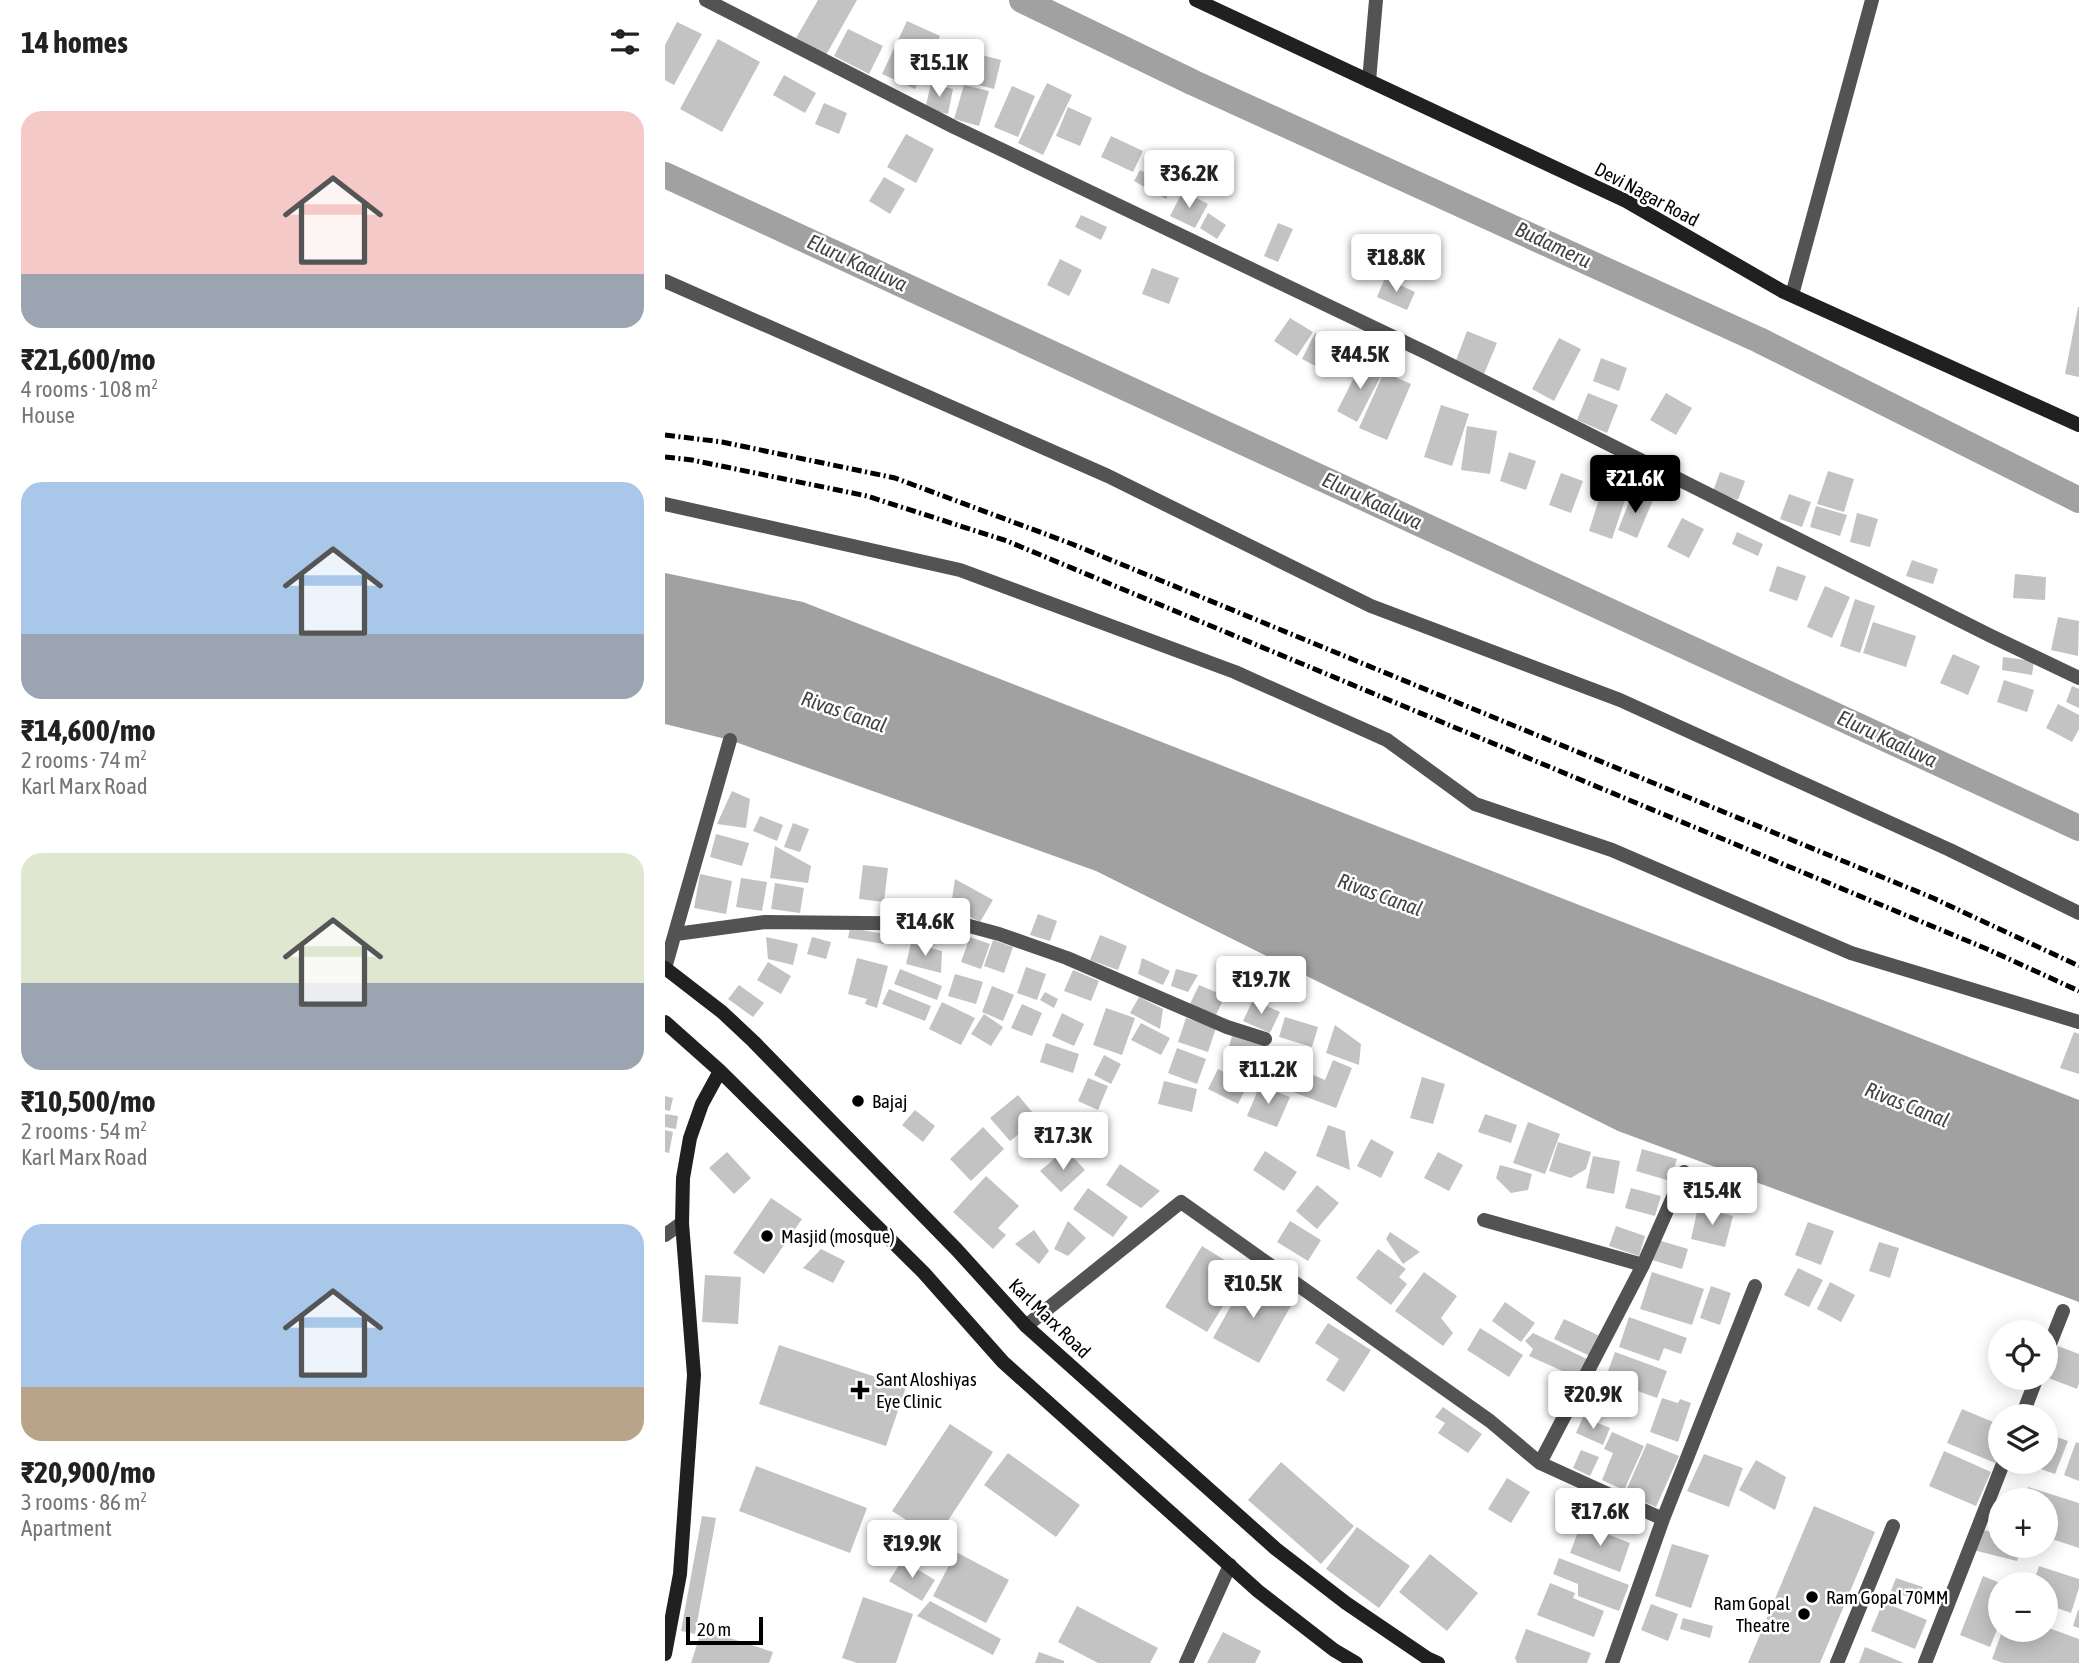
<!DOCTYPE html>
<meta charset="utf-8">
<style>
:root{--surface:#fff;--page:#f2f2f2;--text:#222;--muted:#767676;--accent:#000}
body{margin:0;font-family:"Asap Condensed",sans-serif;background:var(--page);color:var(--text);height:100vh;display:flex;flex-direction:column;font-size:26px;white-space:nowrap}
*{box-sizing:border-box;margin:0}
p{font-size:23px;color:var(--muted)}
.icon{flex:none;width:38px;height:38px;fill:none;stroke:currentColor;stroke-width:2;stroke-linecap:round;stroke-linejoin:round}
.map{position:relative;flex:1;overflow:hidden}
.drawer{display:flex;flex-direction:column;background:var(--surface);width:665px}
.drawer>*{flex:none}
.tools{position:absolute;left:1323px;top:1320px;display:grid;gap:14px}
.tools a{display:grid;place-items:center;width:70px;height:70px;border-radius:50%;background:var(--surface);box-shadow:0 4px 18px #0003;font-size:35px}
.scale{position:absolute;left:21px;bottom:18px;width:77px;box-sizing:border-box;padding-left:7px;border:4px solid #000;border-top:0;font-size:19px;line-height:24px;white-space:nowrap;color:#000;-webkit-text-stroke:5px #fff;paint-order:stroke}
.price{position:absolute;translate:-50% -60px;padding:0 16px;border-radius:7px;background:#fff;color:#222;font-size:23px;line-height:46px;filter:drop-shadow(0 2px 4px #0008)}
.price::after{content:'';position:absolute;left:50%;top:42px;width:21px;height:16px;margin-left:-10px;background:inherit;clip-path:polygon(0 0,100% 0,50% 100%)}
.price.selected{background:var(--accent);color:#fff}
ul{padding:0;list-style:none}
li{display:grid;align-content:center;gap:14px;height:371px;padding:0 21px}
li span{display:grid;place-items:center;height:217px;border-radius:21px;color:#555}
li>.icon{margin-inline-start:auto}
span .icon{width:126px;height:126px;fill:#fffc;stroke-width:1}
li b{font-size:30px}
h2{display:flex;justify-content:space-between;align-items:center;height:84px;padding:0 21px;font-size:30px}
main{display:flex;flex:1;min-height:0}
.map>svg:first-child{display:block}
.water{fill:#a1a1a1}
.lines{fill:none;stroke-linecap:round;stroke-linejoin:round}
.canal{stroke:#a1a1a1;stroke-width:26}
.building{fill:#c3c3c3}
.street{stroke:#535353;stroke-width:14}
.secondary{stroke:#202020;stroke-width:14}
.rail{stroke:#000;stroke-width:5;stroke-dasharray:10 3.5 2 3.5;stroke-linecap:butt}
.poi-dot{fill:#000;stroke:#fff;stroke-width:2.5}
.labels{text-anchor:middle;stroke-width:5;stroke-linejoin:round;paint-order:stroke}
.street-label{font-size:19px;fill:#000;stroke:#fff}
.poi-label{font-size:19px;fill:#000;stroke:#fff;text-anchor:start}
.water-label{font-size:21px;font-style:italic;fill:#424242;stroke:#fff}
</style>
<main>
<section class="drawer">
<h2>14 homes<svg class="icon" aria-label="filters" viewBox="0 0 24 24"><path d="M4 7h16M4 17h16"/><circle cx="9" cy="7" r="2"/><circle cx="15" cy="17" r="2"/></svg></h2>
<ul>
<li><span style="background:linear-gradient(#f6c9c9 75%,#9aa5b1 0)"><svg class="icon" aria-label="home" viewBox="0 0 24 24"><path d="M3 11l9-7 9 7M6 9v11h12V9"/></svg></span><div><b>₹21,600/mo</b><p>4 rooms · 108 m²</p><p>House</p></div></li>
<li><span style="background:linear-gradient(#a9c7e8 70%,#9aa5b1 0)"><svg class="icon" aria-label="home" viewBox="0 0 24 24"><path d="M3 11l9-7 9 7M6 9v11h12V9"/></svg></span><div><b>₹14,600/mo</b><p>2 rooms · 74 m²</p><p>Karl Marx Road</p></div></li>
<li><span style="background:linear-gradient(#dfe7d0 60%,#9aa5b1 0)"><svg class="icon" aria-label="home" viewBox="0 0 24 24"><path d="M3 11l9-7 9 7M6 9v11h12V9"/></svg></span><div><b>₹10,500/mo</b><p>2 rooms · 54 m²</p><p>Karl Marx Road</p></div></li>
<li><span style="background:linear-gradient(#a9c7e8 75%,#b9a48a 0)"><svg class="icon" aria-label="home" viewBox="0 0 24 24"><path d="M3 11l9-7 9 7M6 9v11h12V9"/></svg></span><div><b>₹20,900/mo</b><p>3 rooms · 86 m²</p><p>Apartment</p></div></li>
</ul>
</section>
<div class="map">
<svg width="1414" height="1663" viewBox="0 0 1414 1663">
<rect width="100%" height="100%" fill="#fff"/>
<path class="water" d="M0,573L138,602L1414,1100V1302L953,1131L431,871L65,740L0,724Z"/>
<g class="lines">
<path class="canal" d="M357,0L529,83L1094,340L1414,500
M0,175L1414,828"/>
</g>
<path class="building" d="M153,0H192L161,55L131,38Z
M242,21L275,36L250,89L217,74Z
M12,22L37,34L9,85L0,80V45Z
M183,29L218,46L204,74L169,56Z
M53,39L95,62L57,132L15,109Z
M309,53L336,60L329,89L302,82Z
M119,75L151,93L140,113L108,95Z
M382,83L407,95L378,155L353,143Z
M266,84L288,89L283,114L260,109Z
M299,85L324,91L314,126L289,119Z
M347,86L370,96L353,137L329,127Z
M159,103L182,113L174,134L150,124Z
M403,107L427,118L415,146L391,136Z
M241,134L269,149L251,183L222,167Z
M446,136L478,151L468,172L436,157Z
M475,170L507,187L501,199L469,181Z
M219,177L240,189L225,214L204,201Z
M518,191L543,204L530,228L505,216Z
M543,213L561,225L552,239L535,228Z
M416,215L442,227L436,240L410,227Z
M613,223L628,229L613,262L599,256Z
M395,259L417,270L404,296L382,285Z
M487,268L514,278L504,304L477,294Z
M720,278L750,292L742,310L712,297Z
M1413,307H1414V377L1400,374Z
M625,318L648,332L632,356L609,341Z
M802,331L832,343L819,374L790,363Z
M650,333L674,346L660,371L637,359Z
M894,338L916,349L889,401L867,389Z
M936,358L962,368L954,391L928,381Z
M698,360L719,370L692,422L672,411Z
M719,372L746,384L722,440L694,428Z
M923,393L953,405L942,433L912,420Z
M1001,393L1027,408L1011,435L985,420Z
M776,405L804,414L787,466L759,457Z
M802,426L832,431L825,474L796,470Z
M844,452L871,461L861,490L835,481Z
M1163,471L1189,479L1179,512L1152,504Z
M1055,472L1080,481L1073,500L1048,491Z
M896,473L918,481L906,513L884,505Z
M939,483L963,491L947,539L924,531Z
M968,492L988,500L972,538L953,530Z
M1124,494L1146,502L1137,527L1115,519Z
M1151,506L1182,515L1175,536L1145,527Z
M1192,513L1213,519L1205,547L1185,542Z
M1017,518L1039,529L1024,558L1002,547Z
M1072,532L1098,544L1093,556L1067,544Z
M1247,560L1273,569L1268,584L1241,576Z
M1112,566L1141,576L1132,601L1104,591Z
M1350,574L1381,577L1380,600L1348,598Z
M1160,586L1185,597L1167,638L1142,627Z
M1190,599L1210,606L1195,653L1175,646Z
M1393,617L1414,621L1413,656L1386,650Z
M1208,622L1251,636L1241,667L1198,653Z
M1288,654L1315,666L1303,695L1275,683Z
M1338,657L1369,661L1367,675L1337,670Z
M1339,680L1369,690L1362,712L1332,702Z
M1407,686L1414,689V708L1401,702Z
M1393,704L1414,715V729L1407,742L1381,728Z
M67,791L85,799L81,828L52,824Z
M95,816L118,825L112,841L88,831Z
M128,823L144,829L135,852L119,847Z
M51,834L84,843L77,866L45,857Z
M110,846L146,866L143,883L105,878Z
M198,865L223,868L219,902L194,899Z
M35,874L67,881L61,914L29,908Z
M76,878L102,882L97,911L71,907Z
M290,879L328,900L315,922L286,906Z
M110,883L139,888L135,913L106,909Z
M373,914L392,921L385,941L365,935Z
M185,928L221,934L219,944L183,938Z
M435,935L462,946L453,970L425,960Z
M101,937L133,944L128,965L103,959Z
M147,937L166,942L161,959L142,954Z
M305,937L325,944L316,969L296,962Z
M328,940L348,947L339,973L319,966Z
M246,943L277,951L276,973L241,964Z
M192,958L223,966L212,1008L200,1004L202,999L183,994Z
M477,958L505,971L498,985L473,974Z
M103,962L126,976L116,994L92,980Z
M361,967L381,974L372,1000L352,993Z
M235,969L277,986L272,1000L229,984Z
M511,969L533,975L523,992L506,986Z
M408,970L434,981L426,1001L399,991Z
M290,974L318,982L311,1004L283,996Z
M74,985L99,1003L88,1017L63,999Z
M534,985L560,996L551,1015L525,1004Z
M327,986L349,995L338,1021L317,1012Z
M224,989L266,1006L260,1021L217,1004Z
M380,992L393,999L389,1008L375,1000Z
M474,997L498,1009L495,1029L465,1013Z
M588,1000L615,1012L605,1033L578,1021Z
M277,1002L310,1018L296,1045L264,1029Z
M357,1004L377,1013L367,1036L346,1028Z
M441,1008L470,1018L457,1055L428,1045Z
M397,1013L419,1024L409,1046L387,1036Z
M319,1014L338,1027L326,1046L306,1034Z
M620,1017L653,1027L647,1047L614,1037Z
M521,1018L551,1028L543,1052L513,1042Z
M476,1023L505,1038L496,1055L466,1040Z
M670,1025L696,1044L694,1065L661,1053Z
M1409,1032L1414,1034V1074L1395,1068Z
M567,1036L599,1046L590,1073L559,1064Z
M381,1043L414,1054L408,1073L375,1062Z
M512,1048L541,1059L532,1084L503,1073Z
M439,1055L456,1064L446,1084L429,1075Z
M668,1060L687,1068L671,1108L628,1092L637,1070L660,1080Z
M553,1069L583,1084L573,1104L543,1089Z
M757,1077L780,1084L768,1124L745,1118Z
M423,1078L443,1086L433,1110L413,1101Z
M499,1081L532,1089L527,1112L493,1104Z
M595,1085L625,1097L612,1127L582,1116Z
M353,1095L373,1119L345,1141L325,1118Z
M0,1096L8,1098L5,1111L0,1110Z
M250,1110L270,1126L258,1142L237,1125Z
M0,1114L13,1116L11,1129L0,1127Z
M820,1114L852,1125L846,1143L813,1132Z
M863,1122L895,1134L880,1174L848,1163Z
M663,1125L680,1131L685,1170L651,1156Z
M318,1127L339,1149L306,1181L285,1159Z
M0,1130L8,1132L4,1153L0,1152Z
M706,1139L729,1152L716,1178L692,1166Z
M893,1142L926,1152L921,1169L906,1178L884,1171Z
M977,1149L1012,1159L1005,1181L971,1171Z
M600,1151L632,1172L619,1191L588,1170Z
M62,1152L86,1178L69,1194L44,1168Z
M773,1152L798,1165L784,1191L759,1178Z
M396,1153L403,1160L407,1156L420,1170L396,1192L375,1171Z
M928,1156L955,1161L949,1194L921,1188Z
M455,1164L495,1191L476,1208L441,1185Z
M835,1165L867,1174L863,1190L846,1193L831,1178Z
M321,1176L354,1206L333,1228L341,1235L328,1249L288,1212Z
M652,1185L674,1203L652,1229L631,1211Z
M423,1188L463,1217L448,1237L408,1209Z
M966,1188L996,1196L990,1216L960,1208Z
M106,1198L137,1219L99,1274L68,1253Z
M1033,1207L1068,1216L1060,1247L1026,1239Z
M403,1221L421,1238L403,1256L389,1249Z
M625,1221L656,1240L643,1261L612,1242Z
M1143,1222L1169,1231L1156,1265L1130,1255Z
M951,1226L980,1236L974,1256L944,1246Z
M369,1230L384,1251L374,1264L350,1244Z
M725,1232L755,1252L738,1264L721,1239Z
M993,1240L1023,1249L1017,1269L987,1260Z
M1214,1242L1234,1248L1225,1278L1204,1271Z
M537,1246L579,1272L542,1332L500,1307Z
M156,1249L180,1261L168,1283L138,1268Z
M713,1249L741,1269L734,1277L742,1284L726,1305L691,1278Z
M1133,1268L1158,1280L1144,1307L1119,1295Z
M759,1272L792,1296L776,1318L788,1333L778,1346L730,1311Z
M987,1272L1039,1289L1027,1325L975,1309Z
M40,1275L76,1277L73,1324L37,1322Z
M582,1277L628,1302L594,1363L548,1338Z
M1165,1282L1190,1295L1176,1322L1152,1309Z
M1046,1286L1066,1293L1055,1325L1035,1318Z
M840,1302L870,1323L856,1342L827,1321Z
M964,1317L1022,1338L1016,1354L999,1348L994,1361L954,1347Z
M899,1319L939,1338L929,1358L889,1339Z
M663,1323L706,1350L679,1392L661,1380L674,1359L650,1343Z
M815,1328L858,1355L844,1377L802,1350Z
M868,1333L922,1359L913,1378L864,1356L868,1349L860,1341Z
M114,1345L241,1387L221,1446L94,1404Z
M1393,1346L1414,1354V1383L1412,1389L1381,1377Z
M950,1352L1002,1371L992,1398L940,1379Z
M997,1398L1013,1403L1015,1399L1026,1403L1013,1442L985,1432Z
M778,1407L817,1434L803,1453L773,1433L780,1423L770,1417Z
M1297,1409L1335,1425V1451L1330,1463L1282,1443Z
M918,1417L945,1428L938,1445L911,1433Z
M285,1424L328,1452L271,1539L227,1511Z
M947,1432L979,1446L959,1490L937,1480L948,1453L939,1449Z
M1381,1433L1403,1441L1390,1474L1356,1462L1381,1461Z
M1411,1442L1414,1443V1481L1399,1475Z
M982,1443L1014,1456L991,1507L960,1493Z
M916,1450L934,1457L925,1476L908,1468Z
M1279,1451L1326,1472L1311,1506L1264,1486Z
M343,1453L415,1505L391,1537L319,1485Z
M1039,1454L1078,1468L1064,1507L1022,1491Z
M1091,1460L1121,1477L1110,1510L1074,1490Z
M616,1462L689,1526L656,1564L583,1500Z
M91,1466L202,1508L185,1553L74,1511Z
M842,1478L865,1492L846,1523L823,1509Z
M1363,1487L1414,1503V1548L1381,1537V1500H1359Z
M1149,1506L1210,1532L1155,1663H1083Z
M37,1516L51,1518L30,1634L16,1631Z
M916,1524L965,1543L955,1572L905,1553Z
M692,1527L745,1566L714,1608L661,1569Z
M1316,1529L1335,1535V1545H1357L1352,1561L1308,1550Z
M1007,1544L1044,1555L1026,1608L990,1596Z
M291,1552L344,1580L321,1623L268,1596Z
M765,1554L813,1593L782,1631L734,1592Z
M894,1558L964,1585L954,1611L913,1596V1584L888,1574Z
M237,1560L270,1580L257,1601L224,1581Z
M1374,1566L1414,1579V1588L1406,1613L1381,1604V1584H1368Z
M1318,1576L1335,1583V1622L1325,1647L1295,1635Z
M1231,1578L1258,1587L1253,1600L1226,1591Z
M885,1583L910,1593L908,1598L939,1611L929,1637L872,1615Z
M198,1597L248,1614L231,1663H192L177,1658Z
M265,1601L336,1639L328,1655L252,1616Z
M1218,1602L1262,1620L1250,1649L1206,1631Z
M986,1604L1013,1614L1003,1641L976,1630Z
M412,1606L493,1648L485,1663H433L393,1642Z
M1413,1610H1414V1628L1408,1626Z
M1018,1618L1048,1626L1045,1638L1015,1629Z
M1381,1627L1414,1639V1663H1338L1327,1659L1338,1629H1381Z
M37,1629L108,1652L104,1663H26Z
M861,1629L926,1653L922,1663H852L850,1658Z
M558,1632L596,1651L590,1663H542Z
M1200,1647L1239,1663H1194Z
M374,1652L399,1661V1663H370Z"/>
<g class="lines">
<path class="street" d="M41,0L289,127L762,353L1326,636L1414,678
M704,81L711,0
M0,281L443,476L706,606L955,700L1285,850L1414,913
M1127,295L1207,0
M0,504L295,570L570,672L722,740L810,804L947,850L1186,953L1414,1022
M11,934L100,922L297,924L334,934L402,958L562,1027L600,1039
M0,968L65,740
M819,1220L978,1265
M0,1235L17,1223
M361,1326L516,1202L825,1421L875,1463L998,1519
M1381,1354L1398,1311
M1357,1416L1372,1377
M875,1463L978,1265L1019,1172
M521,1663L565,1565
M947,1663L998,1519L1090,1286
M1172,1663L1228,1526
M1260,1663L1339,1461"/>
<path class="secondary" d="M531,0L961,201L1117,291L1414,425
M0,968L57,1012L89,1042L292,1250L361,1326L611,1549L681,1603L762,1658L773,1663
M0,1022L55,1071L259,1273L338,1362L593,1591L669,1650L691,1663
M0,1654L15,1574L29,1375L17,1223L18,1178L25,1138L37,1104L55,1071"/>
<path class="rail" d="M0,435L57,442L230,478L407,544L1268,898L1414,966
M0,457L27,460L202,496L342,541L1322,949L1414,991"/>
</g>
<g class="poi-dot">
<circle cx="193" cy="1101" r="7"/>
<circle cx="102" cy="1236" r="7"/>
<path d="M191.5 1379.5h7v7h7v7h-7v7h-7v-7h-7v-7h7z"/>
<circle cx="1147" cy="1597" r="7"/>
<circle cx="1139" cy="1614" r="7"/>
</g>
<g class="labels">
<g class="street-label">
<text transform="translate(982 194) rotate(28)" y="7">Devi Nagar Road</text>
<text transform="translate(385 1318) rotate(44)" y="7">Karl Marx Road</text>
</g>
<g class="poi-label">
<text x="207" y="1108">Bajaj</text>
<text x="116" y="1243">Masjid (mosque)</text>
<text x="211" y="1386">Sant Aloshiyas<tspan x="211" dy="22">Eye Clinic</tspan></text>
<text x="1161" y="1604">Ram Gopal 70MM</text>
<text x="1125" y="1610" text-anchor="end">Ram Gopal<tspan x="1125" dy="22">Theatre</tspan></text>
</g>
<g class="water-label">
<text transform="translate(888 245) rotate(25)" y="7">Budameru</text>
<text transform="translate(192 263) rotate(25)" y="7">Eluru Kaaluva</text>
<text transform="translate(707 501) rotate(25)" y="7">Eluru Kaaluva</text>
<text transform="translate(179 712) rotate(19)" y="7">Rivas Canal</text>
<text transform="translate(1222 739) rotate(25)" y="7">Eluru Kaaluva</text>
<text transform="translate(715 895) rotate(20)" y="7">Rivas Canal</text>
<text transform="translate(1242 1105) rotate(22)" y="7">Rivas Canal</text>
</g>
</g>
</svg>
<div class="tools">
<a><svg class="icon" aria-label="locate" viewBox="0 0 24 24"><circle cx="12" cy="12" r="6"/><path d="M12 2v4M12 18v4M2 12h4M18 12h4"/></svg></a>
<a><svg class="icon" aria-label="layers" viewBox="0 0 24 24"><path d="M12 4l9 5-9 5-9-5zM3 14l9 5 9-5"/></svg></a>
<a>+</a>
<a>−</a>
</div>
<div class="scale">20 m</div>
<b class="price" style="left:274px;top:99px">₹15.1K</b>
<b class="price" style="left:524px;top:210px">₹36.2K</b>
<b class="price" style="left:731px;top:294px">₹18.8K</b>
<b class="price" style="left:695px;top:391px">₹44.5K</b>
<b class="price selected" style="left:970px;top:515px">₹21.6K</b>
<b class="price" style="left:260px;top:958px">₹14.6K</b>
<b class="price" style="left:596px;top:1016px">₹19.7K</b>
<b class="price" style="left:603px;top:1106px">₹11.2K</b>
<b class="price" style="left:398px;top:1172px">₹17.3K</b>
<b class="price" style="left:1047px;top:1227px">₹15.4K</b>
<b class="price" style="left:588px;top:1320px">₹10.5K</b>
<b class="price" style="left:928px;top:1431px">₹20.9K</b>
<b class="price" style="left:935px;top:1548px">₹17.6K</b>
<b class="price" style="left:247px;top:1580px">₹19.9K</b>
</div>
</main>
